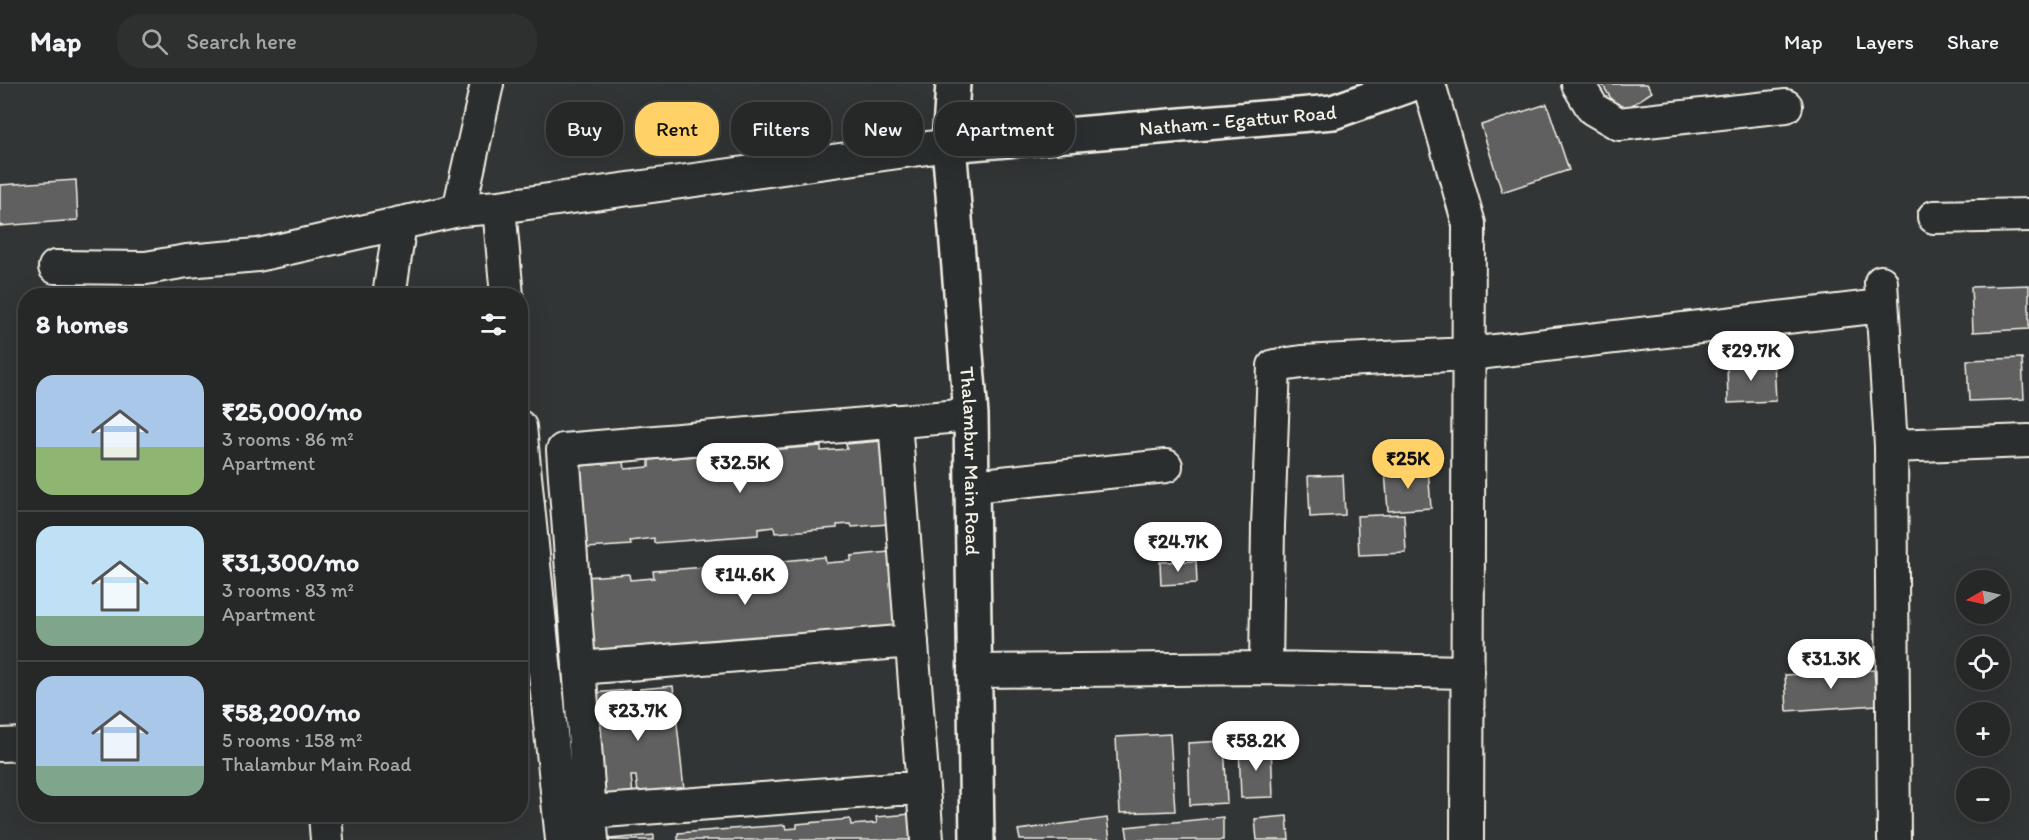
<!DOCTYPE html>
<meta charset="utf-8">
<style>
:root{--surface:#262828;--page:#2e3030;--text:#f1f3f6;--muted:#a4a6a8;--line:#424445;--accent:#ffd166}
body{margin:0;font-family:Itim,sans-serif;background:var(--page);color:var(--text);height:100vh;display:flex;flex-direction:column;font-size:22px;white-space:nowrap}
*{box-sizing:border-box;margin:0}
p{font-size:20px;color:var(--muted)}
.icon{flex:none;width:33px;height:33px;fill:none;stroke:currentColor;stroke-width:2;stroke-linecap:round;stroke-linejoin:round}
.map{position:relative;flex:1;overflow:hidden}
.side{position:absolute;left:18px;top:204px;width:510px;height:534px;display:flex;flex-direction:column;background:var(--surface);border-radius:24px;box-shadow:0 6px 24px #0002,0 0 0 2px var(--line)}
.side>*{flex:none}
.banner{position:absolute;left:546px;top:18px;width:570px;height:54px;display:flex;gap:12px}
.needle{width:39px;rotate:261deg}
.controls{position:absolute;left:1956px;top:486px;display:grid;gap:12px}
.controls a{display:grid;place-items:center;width:54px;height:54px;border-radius:50%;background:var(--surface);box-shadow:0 6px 24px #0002,0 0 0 2px var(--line);font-size:30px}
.price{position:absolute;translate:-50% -51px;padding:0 14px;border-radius:21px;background:#fff;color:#222;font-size:20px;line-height:39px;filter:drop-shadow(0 2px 3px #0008)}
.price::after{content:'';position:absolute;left:50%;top:36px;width:18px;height:14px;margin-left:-9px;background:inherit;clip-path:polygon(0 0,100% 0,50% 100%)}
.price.current{background:var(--accent);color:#111}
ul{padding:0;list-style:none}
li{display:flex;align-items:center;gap:18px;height:150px;padding:0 18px}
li+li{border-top:2px solid var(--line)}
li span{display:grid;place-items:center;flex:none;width:168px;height:120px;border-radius:18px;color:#555}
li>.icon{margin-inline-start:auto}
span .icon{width:72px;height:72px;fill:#fffc;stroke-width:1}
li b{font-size:26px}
h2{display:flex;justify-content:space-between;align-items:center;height:72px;padding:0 18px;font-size:26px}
.pill{padding:0 21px;border-radius:24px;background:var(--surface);box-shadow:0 6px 24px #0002,0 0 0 2px var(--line);font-size:21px;line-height:54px}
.pill.current{background:var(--accent);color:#111}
header{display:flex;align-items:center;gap:36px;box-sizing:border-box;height:84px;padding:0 30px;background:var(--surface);border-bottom:2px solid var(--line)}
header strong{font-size:28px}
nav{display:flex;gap:33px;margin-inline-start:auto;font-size:21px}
.search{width:420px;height:54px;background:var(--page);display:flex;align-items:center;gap:15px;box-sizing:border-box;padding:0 21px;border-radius:24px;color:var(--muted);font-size:22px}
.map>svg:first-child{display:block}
.building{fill:#5f605f;stroke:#f4f1e8;stroke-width:1.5}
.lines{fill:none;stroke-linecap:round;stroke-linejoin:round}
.street-casing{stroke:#f4f1e8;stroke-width:36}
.secondary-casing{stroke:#f4f1e8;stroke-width:38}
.street{stroke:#2a2d2e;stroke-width:32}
.secondary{stroke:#2a2d2e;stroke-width:33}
.labels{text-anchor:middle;stroke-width:5;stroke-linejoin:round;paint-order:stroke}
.street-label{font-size:20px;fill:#f4f1e8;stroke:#2a2d2e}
</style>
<header>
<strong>Map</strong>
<div class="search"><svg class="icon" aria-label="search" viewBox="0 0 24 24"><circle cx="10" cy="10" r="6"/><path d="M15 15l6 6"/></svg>Search here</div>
<nav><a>Map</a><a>Layers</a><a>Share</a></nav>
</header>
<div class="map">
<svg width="2029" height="756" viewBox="0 0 2029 756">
<rect width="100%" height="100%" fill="#323535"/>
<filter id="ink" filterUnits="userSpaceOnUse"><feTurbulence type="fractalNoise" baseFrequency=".0167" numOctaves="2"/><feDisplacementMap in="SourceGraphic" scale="12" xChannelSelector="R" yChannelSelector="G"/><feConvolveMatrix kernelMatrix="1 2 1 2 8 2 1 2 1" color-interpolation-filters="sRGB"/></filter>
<g filter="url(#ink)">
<path class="building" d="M1602,0H1647L1652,8L1620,29Z
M1547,20L1569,86L1502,108L1481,41Z
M76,96L78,136L0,142V101Z
M2029,201V245L1973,248L1971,203Z
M2022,274L2024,315L1969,317L1967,276Z
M1774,277L1776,317L1728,319L1727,279Z
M893,356L900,439L852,443L851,440L837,441V444L775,449L774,443L758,445V451L654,459V454L630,457L631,461L587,464L580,382L624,378L625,385L649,383V376L755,367L756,372L767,371V366L821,362V367L847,365L846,360Z
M1428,385L1431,424L1388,427L1385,387Z
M1343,391L1345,431L1310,433L1308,392Z
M1404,430L1406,469L1359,471L1357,432Z
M898,467L905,551L591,576L585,493L629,490L630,496L654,494L653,487L760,479L761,483L772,482V478L825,473L826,479L851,477V472Z
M1196,477L1197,499L1161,501L1160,478Z
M1874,586L1877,621L1787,627L1785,591Z
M673,602L684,706L638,710L636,692H631L633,711L603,714L592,609L630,606L632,622L642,621L640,605Z
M1170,650L1175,727L1120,729L1116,653Z
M1224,657L1227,719L1190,721L1188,659Z
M1271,662L1273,713L1241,714L1239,663Z
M923,729L925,756H678V749L785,741L786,745L797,744V740L850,735L851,741L877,739L876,733Z
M1287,732L1289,756H1257L1255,735Z
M1223,733V756H1128L1126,743Z
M1107,734L1110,756H1020L1018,746Z
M654,751V756H610V755Z"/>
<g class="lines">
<g class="street-casing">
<path id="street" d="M1429,0L1469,140L1467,756
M1578,0L1593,25L1619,40L1786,22
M499,123L507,212
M459,126L487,0
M1934,133L2029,131
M55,183L146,184L187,177L258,171L459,126L499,123L949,61
M1881,198L1891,362L1894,756
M389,212L400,139
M895,337L927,756
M520,343L562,756
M1891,362L2029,357
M972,402L1166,382
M579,584L912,557
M1266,584L1268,442L1274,282L1302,278L1469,270L1881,222
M974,587L1266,584L1468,588
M0,661L26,660
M590,728L923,703
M325,730L327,756
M592,756L563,366L971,331"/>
</g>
<g class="secondary-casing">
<g id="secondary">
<path id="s1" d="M953,0L949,61L971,331L977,756"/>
<path id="s2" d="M949,61L1333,28L1412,0"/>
</g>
</g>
<use href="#street" class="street"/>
<use href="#secondary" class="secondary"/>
</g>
</g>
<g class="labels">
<g class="street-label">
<text dy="7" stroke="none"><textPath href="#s2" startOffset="290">Natham - Egattur Road</textPath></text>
<text dy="7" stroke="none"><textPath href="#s1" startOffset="378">Thalambur Main Road</textPath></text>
</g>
</g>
</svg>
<div class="controls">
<a><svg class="needle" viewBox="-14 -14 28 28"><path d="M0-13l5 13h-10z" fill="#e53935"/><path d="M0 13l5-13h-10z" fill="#a4a6a8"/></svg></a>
<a><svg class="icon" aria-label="locate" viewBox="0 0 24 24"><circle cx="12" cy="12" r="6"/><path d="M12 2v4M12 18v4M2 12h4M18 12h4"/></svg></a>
<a>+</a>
<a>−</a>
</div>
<b class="price" style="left:1751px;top:298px">₹29.7K</b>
<b class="price current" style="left:1408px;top:406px">₹25K</b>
<b class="price" style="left:740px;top:410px">₹32.5K</b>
<b class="price" style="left:1178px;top:489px">₹24.7K</b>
<b class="price" style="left:745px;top:522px">₹14.6K</b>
<b class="price" style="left:1831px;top:606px">₹31.3K</b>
<b class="price" style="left:638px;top:658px">₹23.7K</b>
<b class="price" style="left:1256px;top:688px">₹58.2K</b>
<div class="banner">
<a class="pill">Buy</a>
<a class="pill current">Rent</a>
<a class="pill">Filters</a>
<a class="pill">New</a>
<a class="pill">Apartment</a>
</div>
<section class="side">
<h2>8 homes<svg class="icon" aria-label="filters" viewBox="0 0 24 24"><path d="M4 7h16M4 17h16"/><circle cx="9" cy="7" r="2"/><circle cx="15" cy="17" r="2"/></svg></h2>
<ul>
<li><span style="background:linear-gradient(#a9c7e8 60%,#8fb573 0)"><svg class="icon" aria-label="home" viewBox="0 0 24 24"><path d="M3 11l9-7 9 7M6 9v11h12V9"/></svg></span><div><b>₹25,000/mo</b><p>3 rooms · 86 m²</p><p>Apartment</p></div></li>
<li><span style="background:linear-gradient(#bfe0f5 75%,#7fa58c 0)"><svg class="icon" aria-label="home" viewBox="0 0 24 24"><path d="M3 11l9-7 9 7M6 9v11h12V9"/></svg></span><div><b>₹31,300/mo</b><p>3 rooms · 83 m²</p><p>Apartment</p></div></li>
<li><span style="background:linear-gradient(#a9c7e8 75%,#7fa58c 0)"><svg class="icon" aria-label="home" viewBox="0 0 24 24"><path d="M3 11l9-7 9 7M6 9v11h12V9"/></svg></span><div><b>₹58,200/mo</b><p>5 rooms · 158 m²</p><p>Thalambur Main Road</p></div></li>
</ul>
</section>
</div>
